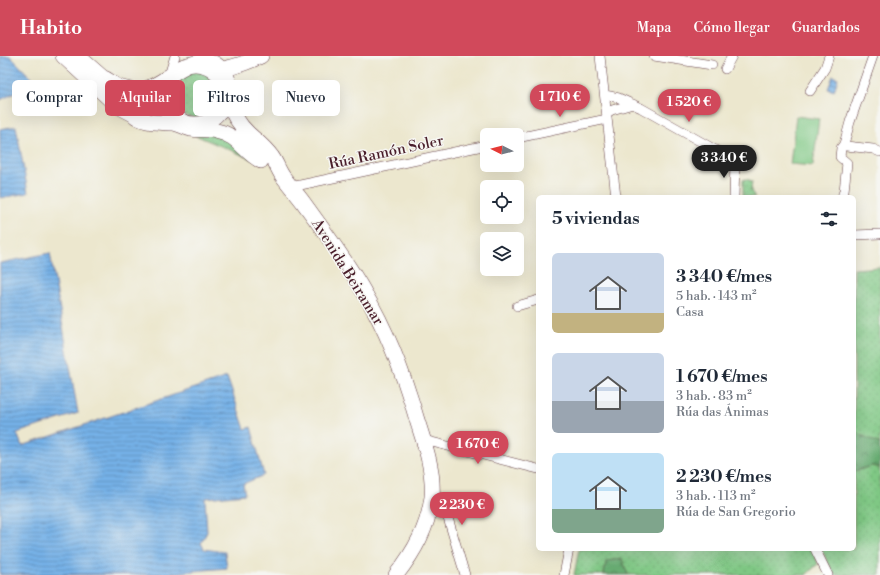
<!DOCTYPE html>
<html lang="es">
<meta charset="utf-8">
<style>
:root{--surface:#fff;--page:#f2f2f3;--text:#1f2937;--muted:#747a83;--accent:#d1495b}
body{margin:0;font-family:"Libre Bodoni",serif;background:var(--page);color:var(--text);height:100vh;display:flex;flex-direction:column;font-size:15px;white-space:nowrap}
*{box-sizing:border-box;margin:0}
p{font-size:13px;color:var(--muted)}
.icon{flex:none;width:22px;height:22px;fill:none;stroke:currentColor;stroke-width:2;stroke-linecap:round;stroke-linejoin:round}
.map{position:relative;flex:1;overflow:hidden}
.drawer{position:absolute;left:536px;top:139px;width:320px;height:356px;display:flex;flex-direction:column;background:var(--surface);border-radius:6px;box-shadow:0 4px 16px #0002}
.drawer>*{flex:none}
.banner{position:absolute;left:12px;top:24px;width:380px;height:36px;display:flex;gap:8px}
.needle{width:26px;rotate:276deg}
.buttons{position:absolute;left:480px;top:72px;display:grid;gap:8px}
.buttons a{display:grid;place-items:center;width:44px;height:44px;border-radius:6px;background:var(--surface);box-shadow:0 4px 16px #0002;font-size:20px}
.price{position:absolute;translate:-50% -34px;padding:0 9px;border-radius:14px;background:var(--accent);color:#fff;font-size:13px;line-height:26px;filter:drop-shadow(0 1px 2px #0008)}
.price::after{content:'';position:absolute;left:50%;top:24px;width:12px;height:9px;margin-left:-6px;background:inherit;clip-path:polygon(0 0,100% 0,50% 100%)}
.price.current{background:#222;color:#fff}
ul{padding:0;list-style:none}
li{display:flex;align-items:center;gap:12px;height:100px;padding:0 16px}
li span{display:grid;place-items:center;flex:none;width:112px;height:80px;border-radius:6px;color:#555}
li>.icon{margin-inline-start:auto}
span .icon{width:48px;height:48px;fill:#fffc;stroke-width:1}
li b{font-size:17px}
h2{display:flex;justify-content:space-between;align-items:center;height:48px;padding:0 16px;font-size:17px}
.tag{padding:0 14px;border-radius:6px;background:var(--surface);box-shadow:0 4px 16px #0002;font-size:14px;line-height:36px}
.tag.current{background:var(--accent);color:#fff}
header{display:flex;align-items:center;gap:24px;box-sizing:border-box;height:56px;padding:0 20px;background:var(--accent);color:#fff}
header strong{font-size:19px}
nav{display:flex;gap:22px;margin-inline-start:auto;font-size:14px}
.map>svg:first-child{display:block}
.green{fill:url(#green-dots);stroke:#647458}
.forest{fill:url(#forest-crowns);stroke:#58664e}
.pitch{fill:#7fc884;stroke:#647458}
.water{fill:url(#water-rules);stroke:#606889}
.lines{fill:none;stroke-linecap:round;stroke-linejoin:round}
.street-casing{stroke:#623d43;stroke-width:10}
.primary-casing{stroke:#623d43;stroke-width:16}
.street{stroke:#fff;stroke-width:9}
.primary{stroke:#fff;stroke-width:15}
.labels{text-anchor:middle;stroke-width:3;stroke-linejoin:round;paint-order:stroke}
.street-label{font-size:15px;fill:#4a1f2b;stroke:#f6f6f2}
</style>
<header>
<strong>Habito</strong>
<nav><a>Mapa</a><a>Cómo llegar</a><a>Guardados</a></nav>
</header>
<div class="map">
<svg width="880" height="519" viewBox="0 0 880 519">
<defs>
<pattern id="green-dots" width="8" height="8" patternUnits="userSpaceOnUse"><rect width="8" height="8" fill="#7fc884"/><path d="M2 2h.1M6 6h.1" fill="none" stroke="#6fab72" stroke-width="1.8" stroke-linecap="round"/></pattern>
<pattern id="forest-crowns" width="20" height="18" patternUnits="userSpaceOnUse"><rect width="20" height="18" fill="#67ac72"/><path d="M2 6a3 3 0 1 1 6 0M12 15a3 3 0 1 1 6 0" fill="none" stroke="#578b5e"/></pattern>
<pattern id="water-rules" width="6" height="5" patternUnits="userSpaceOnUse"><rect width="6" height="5" fill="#75b1e7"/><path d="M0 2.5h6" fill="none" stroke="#628fbb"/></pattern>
</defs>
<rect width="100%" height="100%" fill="#f6f6f2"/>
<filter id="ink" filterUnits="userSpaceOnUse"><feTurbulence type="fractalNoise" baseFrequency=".025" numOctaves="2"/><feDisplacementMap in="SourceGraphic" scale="8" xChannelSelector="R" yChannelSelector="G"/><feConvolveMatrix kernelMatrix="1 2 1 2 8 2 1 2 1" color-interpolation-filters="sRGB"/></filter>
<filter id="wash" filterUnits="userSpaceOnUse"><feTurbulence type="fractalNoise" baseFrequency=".012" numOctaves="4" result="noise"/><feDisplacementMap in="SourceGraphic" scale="16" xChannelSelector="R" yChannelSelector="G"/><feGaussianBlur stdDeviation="0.9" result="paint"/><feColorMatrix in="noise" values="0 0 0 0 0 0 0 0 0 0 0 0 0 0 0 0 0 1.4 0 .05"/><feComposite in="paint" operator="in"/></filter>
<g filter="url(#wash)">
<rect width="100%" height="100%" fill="#ece7ce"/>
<path class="green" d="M173 38a24 24 0 1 1 48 0a24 24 0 1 1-48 0Z
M117,40L135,44L157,40L160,52L163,57C143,56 132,53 117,40Z
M190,77L222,79L254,104Z
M746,123L752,125L751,135L755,141H743V124Z
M880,211V388L859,378L854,373V213Z
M872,410L880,412V519H834L821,493H854V415Z
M579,493H813L818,508L806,519H628L622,503L606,505L604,519H574Z"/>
<path class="forest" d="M854,373L859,378L880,388V412L872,410L854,415Z
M622,503L628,519H604L606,505Z"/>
<path class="pitch" d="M796,60L819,63L813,110L790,108Z"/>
<path class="water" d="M0,0H10L36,27L0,44Z
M833,20L838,22L834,35L828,33Z
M16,70L28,137L0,142V73Z
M50,197L78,357L17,377L22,390L227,321L245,373L251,371L264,419L243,428L245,438L205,442L207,476L201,487L204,493L225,496L227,512L151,519H0V207Z"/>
</g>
<g filter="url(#ink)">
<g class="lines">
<g class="street-casing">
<path id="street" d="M600,0L616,141
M654,0L712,9
M873,0L850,66L844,88L846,90L873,93L880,96
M171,13L175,0
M725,13L732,0
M810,35L825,12L829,0
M605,39L619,42L641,52L735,105L734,141
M607,57L612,54L633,48
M517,82L607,63
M291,131L487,89
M842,141L844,135L847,107L840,101L841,92L844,88
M854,179L880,178
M517,250L538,244
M424,384L538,413
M432,433L445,452L465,519
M815,493L828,519
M564,519L569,493"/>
</g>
<g class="primary-casing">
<path id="primary" d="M63,0L116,49L133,58L143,59
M78,0L102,21C108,23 110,26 115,29C122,33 134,35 142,34C169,28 181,0 214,7C223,13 229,22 230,33C231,43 227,50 219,56
M165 38a30 30 0 1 1 60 0a30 30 0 1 1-60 0Z
M212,13C226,15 248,6 261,0
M225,39C230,53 238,68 249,78C257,85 266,92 272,101C277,108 279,116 284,122C290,130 297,138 303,146C324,175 346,204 364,236C388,276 404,319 417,364C425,389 434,414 432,441C428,471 415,495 396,519
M133,58C142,68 161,66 174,67C180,68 185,72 191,73C199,74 208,73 216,75C239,79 243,96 261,105"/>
</g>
<use href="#street" class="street"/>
<use href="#primary" class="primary"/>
</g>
</g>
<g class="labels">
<g class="street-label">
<text transform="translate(386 96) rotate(-12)" y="5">Rúa Ramón Soler</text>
<text transform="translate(348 216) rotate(58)" y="5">Avenida Beiramar</text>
</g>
</g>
</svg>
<div class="buttons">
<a><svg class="needle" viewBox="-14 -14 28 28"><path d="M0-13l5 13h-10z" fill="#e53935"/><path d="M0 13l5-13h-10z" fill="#747a83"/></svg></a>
<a><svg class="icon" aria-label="locate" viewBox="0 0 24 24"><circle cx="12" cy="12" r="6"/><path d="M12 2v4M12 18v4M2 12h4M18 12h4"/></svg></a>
<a><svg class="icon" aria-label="layers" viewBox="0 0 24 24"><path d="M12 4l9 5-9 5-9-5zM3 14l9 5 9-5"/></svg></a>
</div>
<b class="price" style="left:560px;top:62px">1 710 €</b>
<b class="price" style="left:689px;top:67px">1 520 €</b>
<b class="price current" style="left:724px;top:123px">3 340 €</b>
<b class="price" style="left:478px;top:409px">1 670 €</b>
<b class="price" style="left:462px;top:470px">2 230 €</b>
<div class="banner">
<a class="tag">Comprar</a>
<a class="tag current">Alquilar</a>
<a class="tag">Filtros</a>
<a class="tag">Nuevo</a>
</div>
<section class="drawer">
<h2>5 viviendas<svg class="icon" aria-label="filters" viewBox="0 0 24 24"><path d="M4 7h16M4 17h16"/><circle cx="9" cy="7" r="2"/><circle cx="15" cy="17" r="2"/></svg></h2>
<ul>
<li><span style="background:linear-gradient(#c9d6e8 75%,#c2b280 0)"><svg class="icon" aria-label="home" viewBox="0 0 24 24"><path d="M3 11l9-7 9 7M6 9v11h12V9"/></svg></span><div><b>3 340 €/mes</b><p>5 hab. · 143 m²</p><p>Casa</p></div></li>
<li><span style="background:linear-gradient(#c9d6e8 60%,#9aa5b1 0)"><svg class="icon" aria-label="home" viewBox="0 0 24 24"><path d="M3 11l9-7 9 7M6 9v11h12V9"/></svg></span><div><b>1 670 €/mes</b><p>3 hab. · 83 m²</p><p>Rúa das Ánimas</p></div></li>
<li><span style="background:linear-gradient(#bfe0f5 70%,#7fa58c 0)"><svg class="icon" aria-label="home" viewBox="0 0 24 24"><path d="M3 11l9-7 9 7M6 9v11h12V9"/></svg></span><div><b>2 230 €/mes</b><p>3 hab. · 113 m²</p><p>Rúa de San Gregorio</p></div></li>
</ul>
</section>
</div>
